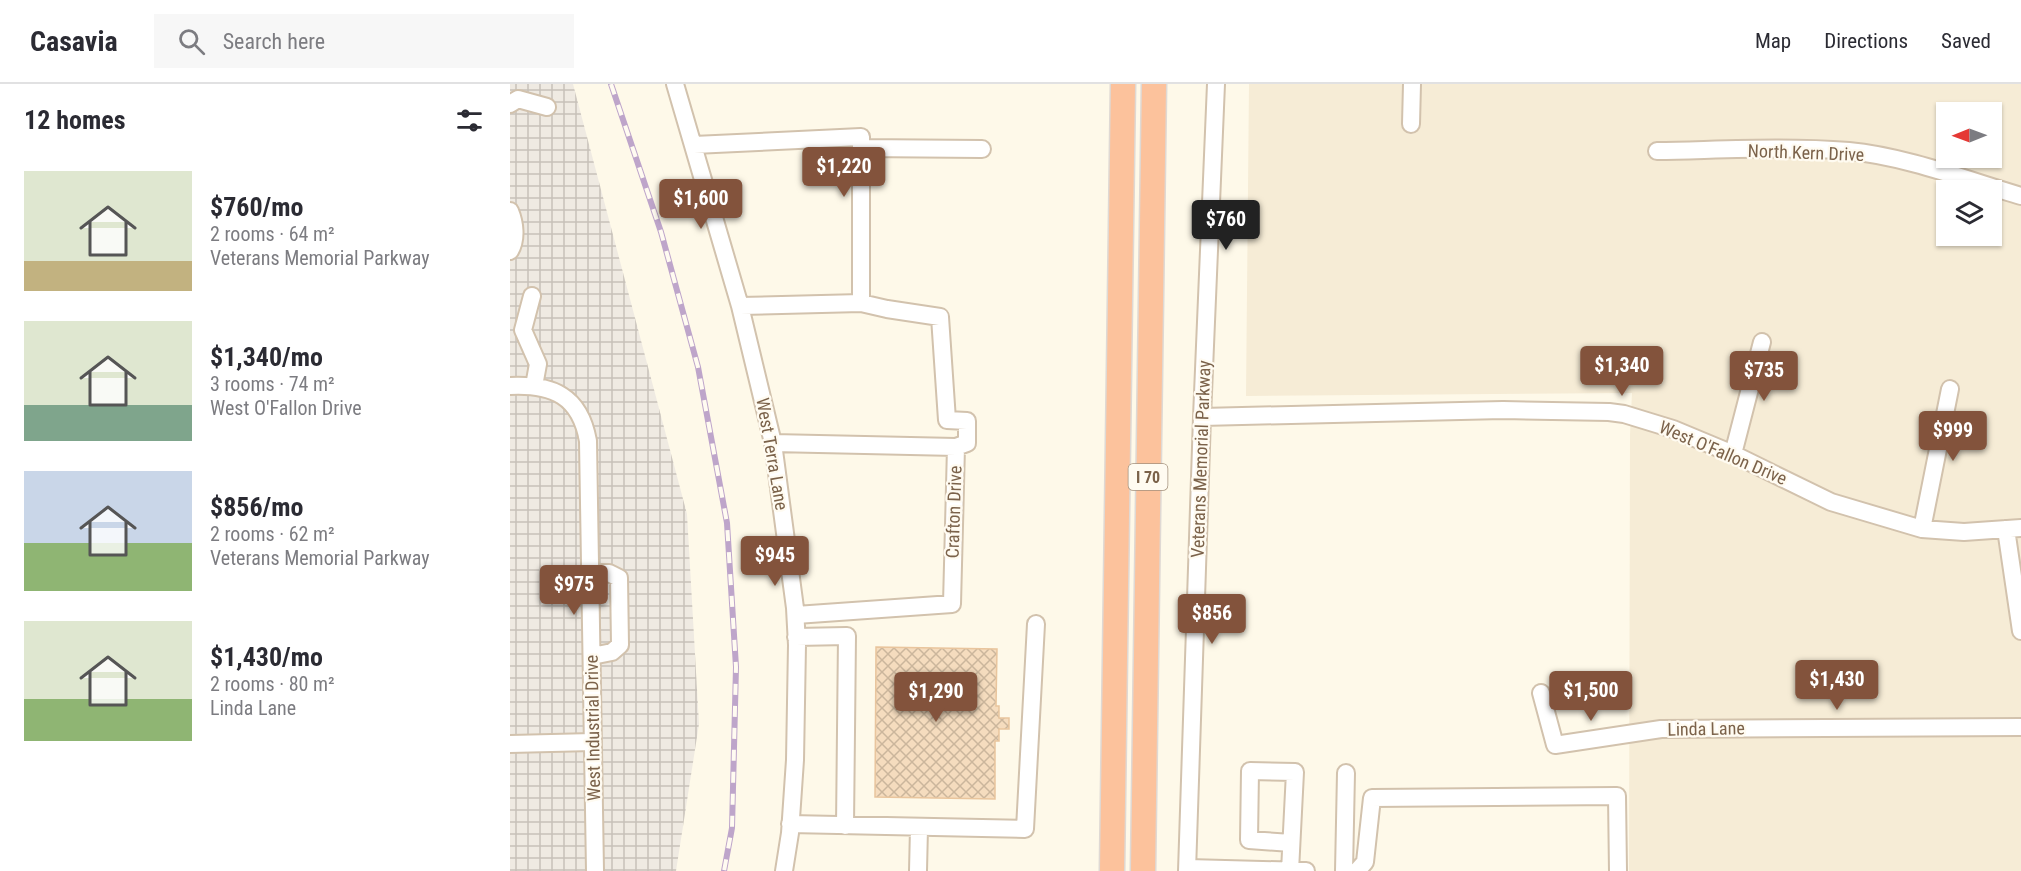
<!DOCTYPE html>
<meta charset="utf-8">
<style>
:root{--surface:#fff;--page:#f7f7f7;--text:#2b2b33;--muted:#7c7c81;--line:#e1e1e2;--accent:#83533c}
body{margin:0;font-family:"Roboto Condensed",sans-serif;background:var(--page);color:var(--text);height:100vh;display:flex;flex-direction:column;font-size:22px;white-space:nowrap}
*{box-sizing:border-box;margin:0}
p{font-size:20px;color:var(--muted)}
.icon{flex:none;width:33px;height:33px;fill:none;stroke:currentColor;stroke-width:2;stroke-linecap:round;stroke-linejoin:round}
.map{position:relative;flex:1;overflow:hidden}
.details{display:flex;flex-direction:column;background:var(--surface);width:510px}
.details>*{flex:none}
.needle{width:39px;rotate:269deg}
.controls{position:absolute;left:1426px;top:18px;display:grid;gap:12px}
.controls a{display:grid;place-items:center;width:66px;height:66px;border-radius:0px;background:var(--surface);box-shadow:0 2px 4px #0004;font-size:30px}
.price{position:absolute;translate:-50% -51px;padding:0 14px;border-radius:6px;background:var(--accent);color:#fff;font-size:20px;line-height:39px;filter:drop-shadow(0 2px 3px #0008)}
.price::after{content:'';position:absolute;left:50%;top:36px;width:18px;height:14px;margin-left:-9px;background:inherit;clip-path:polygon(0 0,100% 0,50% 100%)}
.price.current{background:#222;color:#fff}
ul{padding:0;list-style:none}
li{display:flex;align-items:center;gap:18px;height:150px;padding:0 24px}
li span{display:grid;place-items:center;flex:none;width:168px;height:120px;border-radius:0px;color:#555}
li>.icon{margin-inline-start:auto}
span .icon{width:72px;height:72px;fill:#fffc;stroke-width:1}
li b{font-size:26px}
h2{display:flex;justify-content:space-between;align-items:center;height:72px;padding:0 24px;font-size:26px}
header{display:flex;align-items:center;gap:36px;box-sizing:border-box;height:84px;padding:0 30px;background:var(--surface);border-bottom:2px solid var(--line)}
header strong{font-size:28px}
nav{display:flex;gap:33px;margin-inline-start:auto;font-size:21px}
.search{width:420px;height:54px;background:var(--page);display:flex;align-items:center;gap:15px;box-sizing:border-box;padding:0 21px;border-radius:0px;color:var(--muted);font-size:22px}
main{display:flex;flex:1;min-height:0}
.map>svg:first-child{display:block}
.residential{fill:#f6ecd6;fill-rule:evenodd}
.industrial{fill:url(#industrial-grid)}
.building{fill:url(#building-cross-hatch);stroke:#e9c59d;stroke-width:1.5}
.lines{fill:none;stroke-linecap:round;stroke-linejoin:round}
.minor-casing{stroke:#d2c2ad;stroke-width:20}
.highway-casing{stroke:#dfd9d4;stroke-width:27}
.minor{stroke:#fff;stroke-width:16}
.highway{stroke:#fcc29c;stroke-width:24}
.rail-casing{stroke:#bea5ca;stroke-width:6}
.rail{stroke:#fffbf1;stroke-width:4;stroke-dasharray:11;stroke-linecap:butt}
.labels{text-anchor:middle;stroke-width:4.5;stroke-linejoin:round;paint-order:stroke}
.shield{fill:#fffbf1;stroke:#a3907c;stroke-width:1.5}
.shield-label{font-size:16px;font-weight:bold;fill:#7b624a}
.street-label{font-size:18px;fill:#7b624a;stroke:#fffbf1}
</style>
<header>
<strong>Casavia</strong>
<div class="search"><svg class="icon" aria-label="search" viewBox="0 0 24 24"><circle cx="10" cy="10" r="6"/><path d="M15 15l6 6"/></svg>Search here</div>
<nav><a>Map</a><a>Directions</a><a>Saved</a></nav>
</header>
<main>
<section class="details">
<h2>12 homes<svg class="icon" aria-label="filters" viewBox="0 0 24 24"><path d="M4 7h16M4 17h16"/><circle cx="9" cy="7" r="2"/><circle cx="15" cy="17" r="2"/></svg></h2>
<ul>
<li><span style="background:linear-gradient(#dfe7d0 75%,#c2b280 0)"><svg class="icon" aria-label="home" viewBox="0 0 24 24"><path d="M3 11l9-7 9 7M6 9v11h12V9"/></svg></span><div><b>$760/mo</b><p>2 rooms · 64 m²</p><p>Veterans Memorial Parkway</p></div></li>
<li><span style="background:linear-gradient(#dfe7d0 70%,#7fa58c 0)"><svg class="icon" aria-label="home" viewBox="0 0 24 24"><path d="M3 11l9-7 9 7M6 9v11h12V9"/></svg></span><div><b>$1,340/mo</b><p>3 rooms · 74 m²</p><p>West O'Fallon Drive</p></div></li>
<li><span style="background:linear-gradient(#c9d6e8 60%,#8fb573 0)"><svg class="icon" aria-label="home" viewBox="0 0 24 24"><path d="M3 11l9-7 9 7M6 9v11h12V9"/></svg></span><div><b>$856/mo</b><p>2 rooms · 62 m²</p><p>Veterans Memorial Parkway</p></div></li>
<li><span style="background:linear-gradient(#dfe7d0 65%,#8fb573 0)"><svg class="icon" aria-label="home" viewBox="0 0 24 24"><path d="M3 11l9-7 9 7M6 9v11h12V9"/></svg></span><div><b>$1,430/mo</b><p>2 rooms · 80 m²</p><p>Linda Lane</p></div></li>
</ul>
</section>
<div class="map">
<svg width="1511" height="787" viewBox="0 0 1511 787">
<defs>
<pattern id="industrial-grid" width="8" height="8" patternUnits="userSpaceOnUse" patternTransform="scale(1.5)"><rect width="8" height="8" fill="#efeae2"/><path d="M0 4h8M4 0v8" fill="none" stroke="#c7c1b9"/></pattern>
<pattern id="building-cross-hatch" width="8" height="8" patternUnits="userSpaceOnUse" patternTransform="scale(1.5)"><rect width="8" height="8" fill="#f5dcbe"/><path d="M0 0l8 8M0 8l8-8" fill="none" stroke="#cbb69c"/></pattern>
</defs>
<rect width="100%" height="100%" fill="#fef9e9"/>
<path class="residential" d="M739,0H1511V787H1119L1120,351L1122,309L736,312ZM1437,28H1482V74H1437ZM1437,106H1482V152H1437Z"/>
<path class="industrial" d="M0,0H63L177,430L189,640L166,787H0Z"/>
<path class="building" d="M366,563L487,565L486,622H489V634H499V645H489V657H485V715L365,713Z"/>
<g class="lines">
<g class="minor-casing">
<path id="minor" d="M165,0L230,222L263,359L285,524L287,561L285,676L280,749L274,787
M0,20L8,15L37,23
M901,40L902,0
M184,61L351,53V219L230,222
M351,64L472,65
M1147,67C1210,66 1275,62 1339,67C1394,72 1457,96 1511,112
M0,127C5,139 7,155 0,167
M22,212L13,246L28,280L24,302
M351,219L377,225L430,233L437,336L457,337V359L446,363
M0,302C43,300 70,312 78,357L85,787
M692,333L993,326L1099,328L1114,330L1163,345L1223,370L1321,418L1412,445L1454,448L1511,444
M263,359L446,363L442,520L286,531
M1223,370L1252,258
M1412,445L1440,305
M1496,445L1511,547
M80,489H99L109,494L110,561L102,568L82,572
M286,553L337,552L335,742
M1031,609L1045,661L1151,645L1511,643
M0,660L83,658
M280,740L515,745L526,540
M678,784L796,787
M408,787L409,744
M677,787L692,333L706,0
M780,787L785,688L740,687L739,756L781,759
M834,787L836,689
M847,787L855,778L862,714L1107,712L1108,787"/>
</g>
<g class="highway-casing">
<path id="highway" d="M602,787L613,0
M633,787L644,0"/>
</g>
<use href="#minor" class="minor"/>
<use href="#highway" class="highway"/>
<g class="rail-casing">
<path id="rail" d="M101,0L151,148L188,283L217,439L226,583L222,744L214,787"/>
</g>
<use href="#rail" class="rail"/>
</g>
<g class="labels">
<rect class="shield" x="618.5" y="380" width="39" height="26" rx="4.5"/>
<g class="shield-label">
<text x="638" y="399">I 70</text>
</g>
<g class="street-label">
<text transform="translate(1296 69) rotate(2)" y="6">North Kern Drive</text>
<text transform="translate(1213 369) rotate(23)" y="6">West O'Fallon Drive</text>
<text transform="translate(262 370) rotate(80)" y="6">West Terra Lane</text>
<text transform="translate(691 375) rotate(-88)" y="6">Veterans Memorial Parkway</text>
<text transform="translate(444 428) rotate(-88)" y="6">Crafton Drive</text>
<text transform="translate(83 644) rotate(-91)" y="6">West Industrial Drive</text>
<text transform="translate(1196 645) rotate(-1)" y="6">Linda Lane</text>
</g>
</g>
</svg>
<div class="controls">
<a><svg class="needle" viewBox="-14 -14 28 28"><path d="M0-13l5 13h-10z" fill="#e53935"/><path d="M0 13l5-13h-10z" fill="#7c7c81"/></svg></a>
<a><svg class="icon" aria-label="layers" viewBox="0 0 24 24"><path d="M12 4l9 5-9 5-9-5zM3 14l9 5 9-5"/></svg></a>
</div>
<b class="price" style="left:334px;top:114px">$1,220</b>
<b class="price" style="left:191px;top:146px">$1,600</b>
<b class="price current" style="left:716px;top:167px">$760</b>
<b class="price" style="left:1112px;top:313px">$1,340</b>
<b class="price" style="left:1254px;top:318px">$735</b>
<b class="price" style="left:1443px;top:378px">$999</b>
<b class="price" style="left:265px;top:503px">$945</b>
<b class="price" style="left:64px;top:532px">$975</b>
<b class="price" style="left:702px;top:561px">$856</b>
<b class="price" style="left:1327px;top:627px">$1,430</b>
<b class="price" style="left:1081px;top:638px">$1,500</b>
<b class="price" style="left:426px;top:639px">$1,290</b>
</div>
</main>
